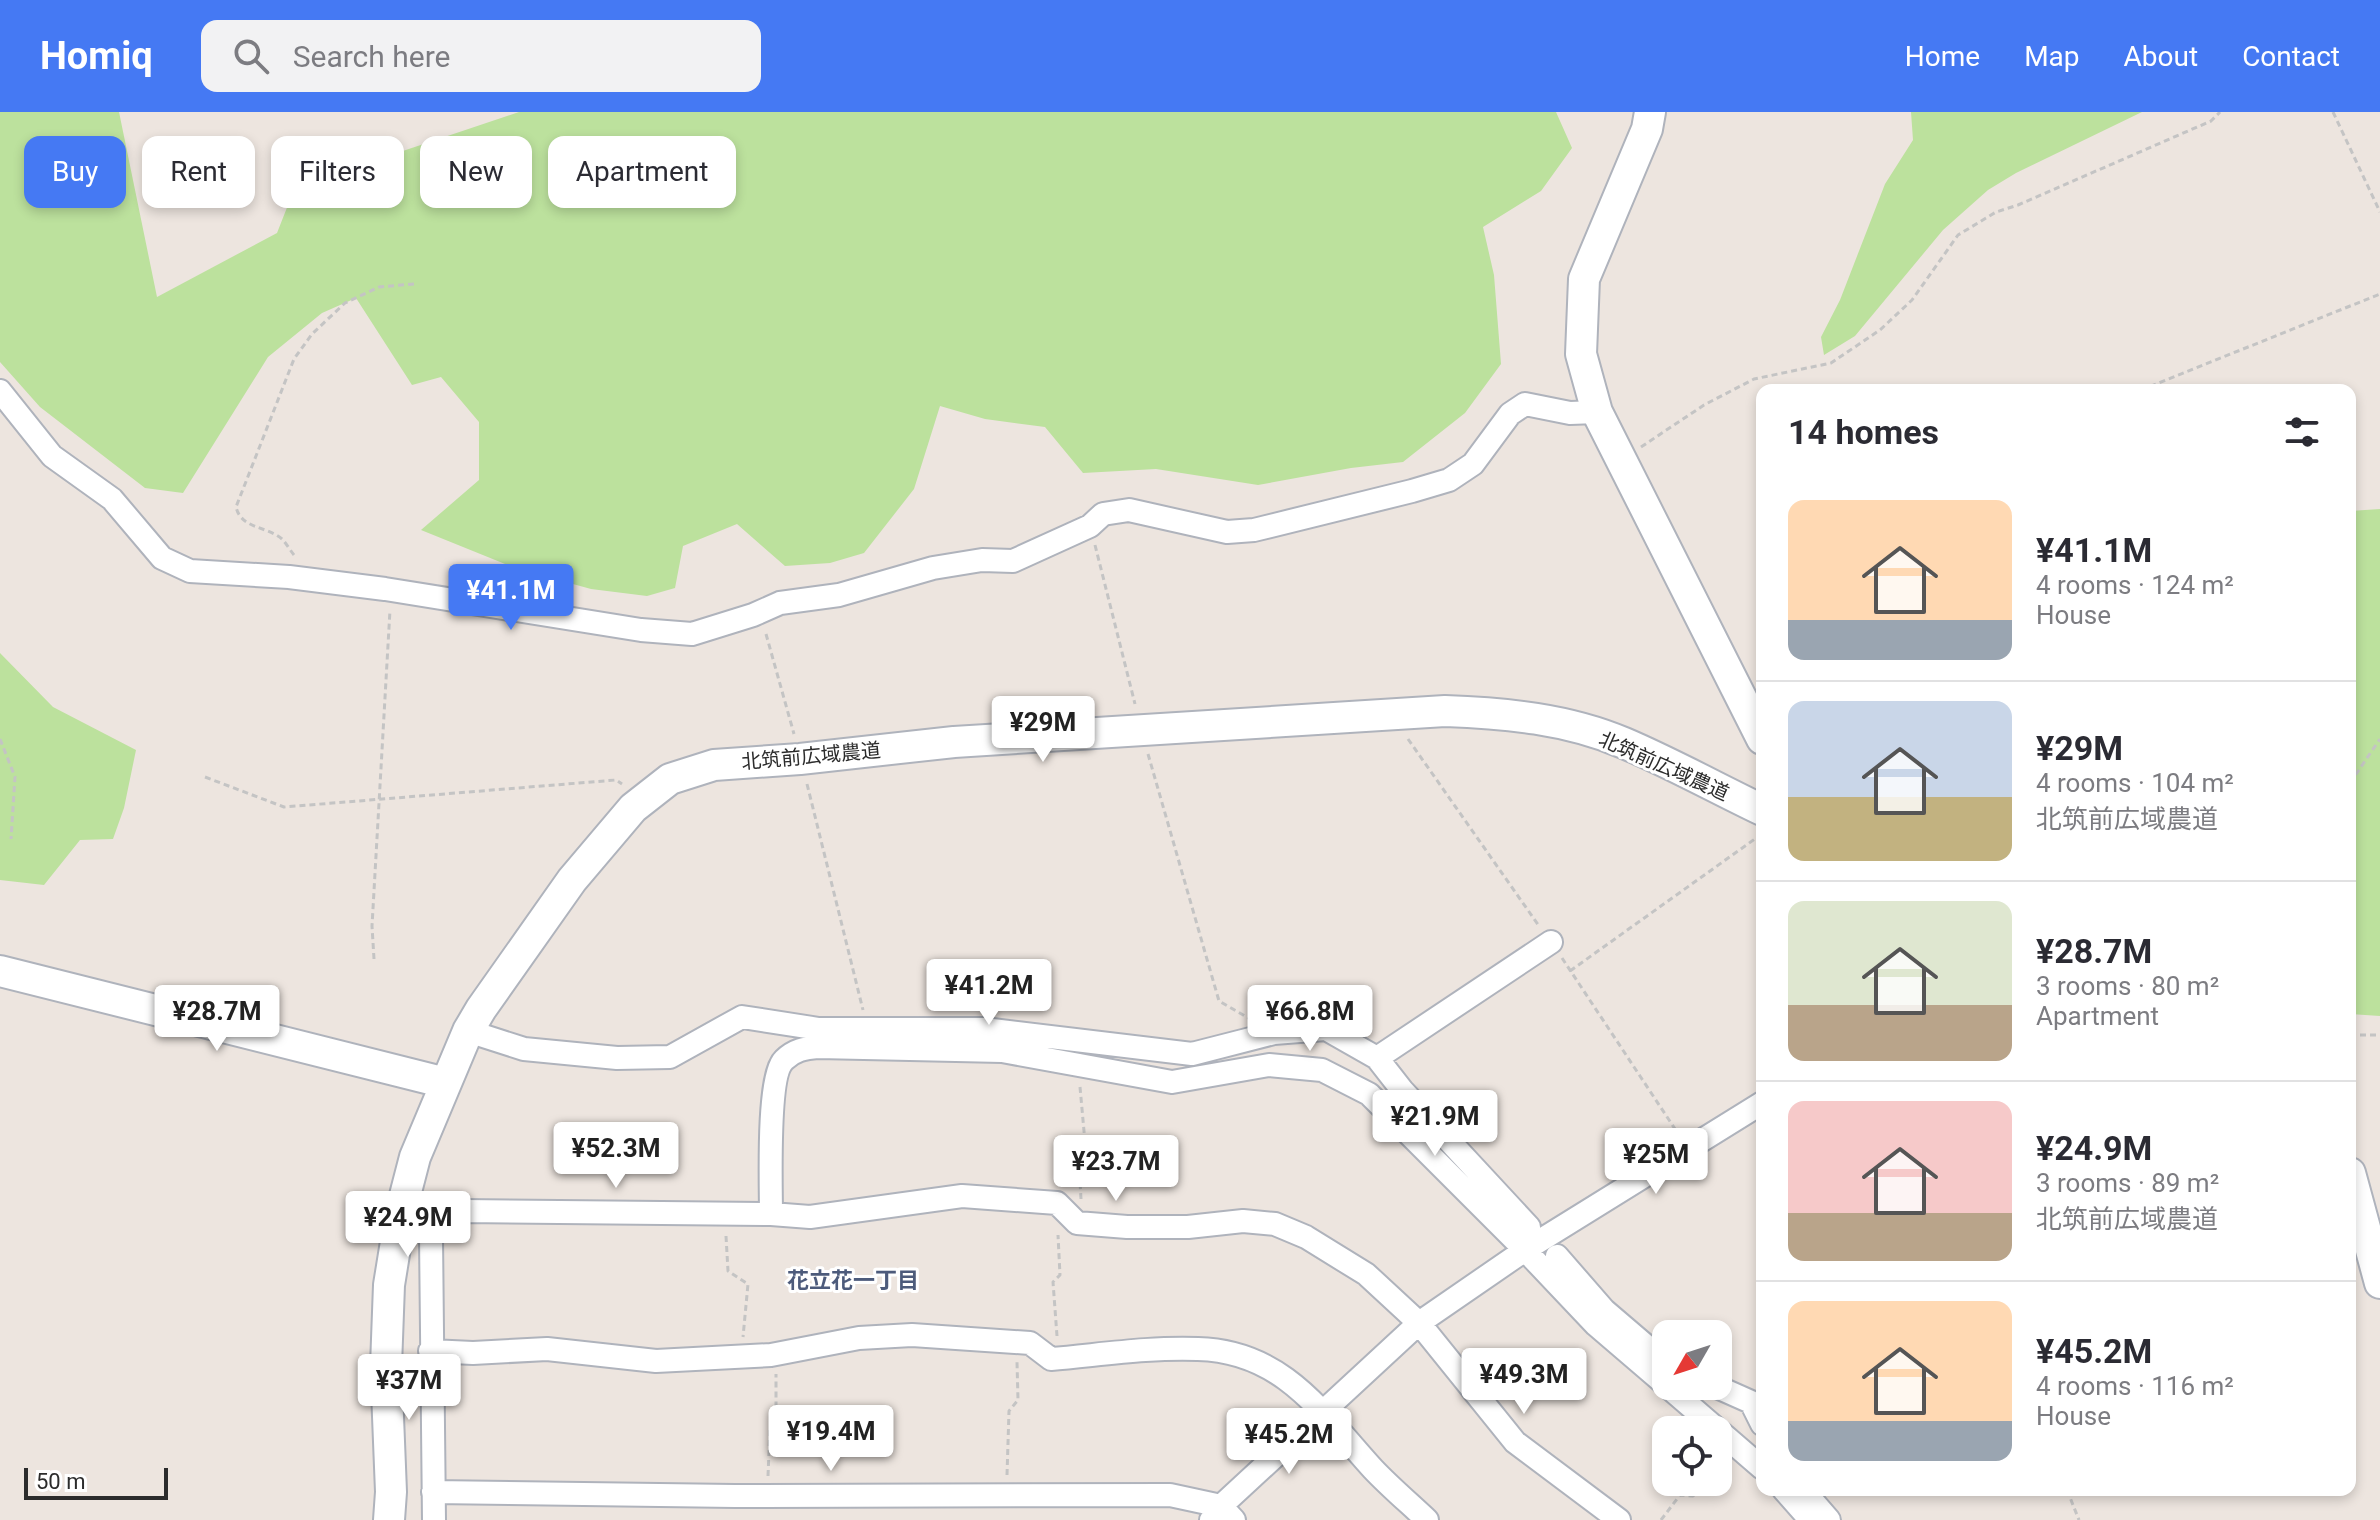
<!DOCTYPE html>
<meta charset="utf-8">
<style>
:root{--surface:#fff;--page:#f2f2f3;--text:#2b2b33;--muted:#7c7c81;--line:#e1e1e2;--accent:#4579f3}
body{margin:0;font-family:Roboto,"Noto Sans JP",sans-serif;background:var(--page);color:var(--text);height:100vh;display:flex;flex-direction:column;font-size:30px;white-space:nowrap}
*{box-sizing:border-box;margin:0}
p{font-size:26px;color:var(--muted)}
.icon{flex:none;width:44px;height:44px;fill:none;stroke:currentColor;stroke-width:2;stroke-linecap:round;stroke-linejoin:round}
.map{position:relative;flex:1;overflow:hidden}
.details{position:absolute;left:1756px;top:272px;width:600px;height:1112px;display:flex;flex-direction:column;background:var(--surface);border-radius:16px;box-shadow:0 4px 12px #0003}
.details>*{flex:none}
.guide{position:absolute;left:24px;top:24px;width:760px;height:72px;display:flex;gap:16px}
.needle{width:52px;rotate:231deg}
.tools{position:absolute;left:1652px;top:1208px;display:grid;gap:16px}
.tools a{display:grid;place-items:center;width:80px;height:80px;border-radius:16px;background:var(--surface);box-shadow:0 4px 12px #0003;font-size:40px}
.scale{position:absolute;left:24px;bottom:20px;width:144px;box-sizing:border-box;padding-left:8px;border:4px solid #2c2c2c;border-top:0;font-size:22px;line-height:28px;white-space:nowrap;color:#2c2c2c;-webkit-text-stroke:6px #fff;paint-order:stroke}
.price{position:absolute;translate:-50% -68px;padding:0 18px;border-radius:8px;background:#fff;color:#222;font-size:26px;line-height:52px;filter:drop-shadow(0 2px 4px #0008)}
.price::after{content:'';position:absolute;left:50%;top:48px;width:24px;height:18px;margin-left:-12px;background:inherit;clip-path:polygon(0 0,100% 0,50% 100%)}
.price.active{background:var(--accent);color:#fff}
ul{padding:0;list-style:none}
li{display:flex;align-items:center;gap:24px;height:200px;padding:0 32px}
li+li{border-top:2px solid var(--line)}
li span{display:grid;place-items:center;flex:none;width:224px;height:160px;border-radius:16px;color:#555}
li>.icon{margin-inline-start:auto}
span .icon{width:96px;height:96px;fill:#fffc;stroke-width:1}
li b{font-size:34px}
h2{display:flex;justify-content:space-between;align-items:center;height:96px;padding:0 32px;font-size:34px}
.chip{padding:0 28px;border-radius:16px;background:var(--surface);box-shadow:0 4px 12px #0003;font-size:28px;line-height:72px}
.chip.active{background:var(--accent);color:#fff}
header{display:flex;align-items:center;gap:48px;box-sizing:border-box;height:112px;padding:0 40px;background:var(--accent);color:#fff}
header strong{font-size:38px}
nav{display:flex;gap:44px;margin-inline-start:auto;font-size:28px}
.search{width:560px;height:72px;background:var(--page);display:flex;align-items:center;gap:20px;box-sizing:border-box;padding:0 28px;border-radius:16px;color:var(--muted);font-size:30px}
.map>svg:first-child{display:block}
.green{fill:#bce19d}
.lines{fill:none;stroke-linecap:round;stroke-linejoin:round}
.street-casing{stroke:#afb3bc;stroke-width:26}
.secondary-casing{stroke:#afb3bc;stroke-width:34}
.path{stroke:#c4c4c4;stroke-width:3;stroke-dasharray:6 4;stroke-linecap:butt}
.street{stroke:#fff;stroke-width:22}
.secondary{stroke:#fff;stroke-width:30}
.labels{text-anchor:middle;stroke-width:6;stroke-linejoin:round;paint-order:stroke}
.street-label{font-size:20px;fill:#2c2c2c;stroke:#fff}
.neighbourhood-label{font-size:22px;font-weight:bold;fill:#4d5b7b;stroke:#fff}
</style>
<header>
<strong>Homiq</strong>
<div class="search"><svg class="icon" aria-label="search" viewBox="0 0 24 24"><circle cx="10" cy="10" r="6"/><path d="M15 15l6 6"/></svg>Search here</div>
<nav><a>Home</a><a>Map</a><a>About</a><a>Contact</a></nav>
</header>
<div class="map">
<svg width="2380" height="1408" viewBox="0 0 2380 1408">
<rect width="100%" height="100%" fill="#ede5df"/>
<path class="green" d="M0,0H119L157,185L277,121L288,93L274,46L286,33L382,46L519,0H1556L1572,36L1541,79L1483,115L1494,163L1501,252L1465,301L1403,350L1351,356L1258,373L1156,357L1083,361L1045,315L985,307L940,294L914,377L864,441L830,451L785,454L737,412L683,434L675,476L647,484L591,477L515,456L421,418L479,368V310L441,265L412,273L356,186L322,201L268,245L183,381L145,376L40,295L0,250Z
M1911,0H2142L2016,61L1988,78L1943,118L1855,224L1824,243L1821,225L1840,188L1885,72L1913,28Z
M2380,397V904L2350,902V399Z
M0,541L53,595L136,638L124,696L113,727L80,728L44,773L0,768Z"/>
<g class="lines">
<g class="street-casing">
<path id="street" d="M0,279L52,344L112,387L162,446L190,459L289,465L385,477L641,518L692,522L753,503L780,491L839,483L933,456L982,448L1013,449L1090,414L1103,402L1129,398L1227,420L1254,418L1412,379L1449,368L1473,352L1510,302L1525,292L1570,301L1597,300
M468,919L524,937L617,946L670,945L742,905L819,917H984L1192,942L1274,921L1326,917L1377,946L1402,978L1529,1115
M1377,946L1551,830
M771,1102C771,1074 767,964 784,948C794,938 805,936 818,935L1002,939L1172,970L1269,953L1322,958L1369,982L1525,1138L1596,1213L1666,1273
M1557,1144L1604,1198L1666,1251
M430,1239L473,1241L547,1237L656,1249L771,1243L859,1226L912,1223L1030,1231L1051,1247C1099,1243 1150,1235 1198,1237C1283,1239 1322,1301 1373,1357C1390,1375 1409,1391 1427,1408
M1667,1274L1762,1356
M1715,1274L1751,1290L1762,1312
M1784,1378L1807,1404
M1803,1378L1829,1408
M433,1380L735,1384L1170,1383L1221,1394L1234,1408
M434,1408L431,1125L441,1107L462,1099L771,1102L810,1105L962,1084L1057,1091L1077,1111L1127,1115H1188L1243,1109L1275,1112L1306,1125L1366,1162L1419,1211L1515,1330L1619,1408
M1211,1408L1221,1394L1419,1211L1525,1138L1762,991"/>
</g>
<g class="secondary-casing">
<path id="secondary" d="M1650,0L1647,17L1584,167L1581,242L1597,300L1762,627
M0,859L446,971
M2350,1061L2380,1171
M389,1408L391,1380L386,1254L389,1173L401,1099L415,1045L468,919L481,897L572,768L633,696L670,667L714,653L800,647L954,630L1445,599C1505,601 1568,607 1624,631C1671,651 1716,676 1762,698"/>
</g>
<path class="path" d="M2333,0L2380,100
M2141,278L2380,182
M1641,335L1704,293L1754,267L1831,251L1880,218L1912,188L1958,123L1996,100L2018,93L2211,9L2220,0
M1095,433L1135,592
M294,443C290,438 286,431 282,427C267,414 241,417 236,395L294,247L312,222L345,191L379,175L414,172
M766,522L794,622
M0,627L15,665L11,727
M1408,627L1539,814
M1148,642L1219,889L1250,907
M205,665L284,695L616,668L622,672
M2350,671L2380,627
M807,672L863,898
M1562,846L1677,1020
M374,847L372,814L390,498
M1570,859L1759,724
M2350,923H2380
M1080,975L1085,1030L1078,1035L1081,1087
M726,1124L728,1159L748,1172L743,1225
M1057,1224L1053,1170L1060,1163L1058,1123
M1007,1363L1009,1299L1018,1288L1017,1250
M768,1364L770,1315L776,1304V1262
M2067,1378L2079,1408
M1661,1408L1680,1383L1693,1384L1706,1370"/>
<use href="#street" class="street"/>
<use href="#secondary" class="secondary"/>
</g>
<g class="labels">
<g class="street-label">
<text transform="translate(811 644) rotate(-5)" y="7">北筑前広域農道</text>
<text transform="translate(1664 654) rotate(24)" y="7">北筑前広域農道</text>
</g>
<g class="neighbourhood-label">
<text x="853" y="1176">花立花一丁目</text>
</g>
</g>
</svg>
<div class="tools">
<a><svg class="needle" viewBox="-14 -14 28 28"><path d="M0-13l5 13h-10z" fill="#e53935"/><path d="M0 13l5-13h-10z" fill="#7c7c81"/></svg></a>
<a><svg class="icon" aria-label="locate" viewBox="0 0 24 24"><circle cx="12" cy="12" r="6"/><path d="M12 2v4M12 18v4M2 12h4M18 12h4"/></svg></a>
</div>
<div class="scale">50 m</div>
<b class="price active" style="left:511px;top:520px">¥41.1M</b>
<b class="price" style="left:1043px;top:652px">¥29M</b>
<b class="price" style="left:989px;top:915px">¥41.2M</b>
<b class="price" style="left:217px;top:941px">¥28.7M</b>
<b class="price" style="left:1310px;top:941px">¥66.8M</b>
<b class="price" style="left:1435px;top:1046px">¥21.9M</b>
<b class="price" style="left:616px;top:1078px">¥52.3M</b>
<b class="price" style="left:1656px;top:1084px">¥25M</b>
<b class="price" style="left:1116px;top:1091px">¥23.7M</b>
<b class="price" style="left:408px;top:1147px">¥24.9M</b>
<b class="price" style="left:1524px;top:1304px">¥49.3M</b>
<b class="price" style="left:409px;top:1310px">¥37M</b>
<b class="price" style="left:831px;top:1361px">¥19.4M</b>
<b class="price" style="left:1289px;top:1364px">¥45.2M</b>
<div class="guide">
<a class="chip active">Buy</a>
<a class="chip">Rent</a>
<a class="chip">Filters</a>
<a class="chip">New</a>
<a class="chip">Apartment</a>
</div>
<section class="details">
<h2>14 homes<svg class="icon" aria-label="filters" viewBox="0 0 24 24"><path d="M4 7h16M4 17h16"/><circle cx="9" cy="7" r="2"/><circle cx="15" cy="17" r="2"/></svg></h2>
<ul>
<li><span style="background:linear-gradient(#ffd9b3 75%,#9aa5b1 0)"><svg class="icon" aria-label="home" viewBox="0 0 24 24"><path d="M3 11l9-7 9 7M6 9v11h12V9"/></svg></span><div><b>¥41.1M</b><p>4 rooms · 124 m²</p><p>House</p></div></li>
<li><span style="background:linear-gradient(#c9d6e8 60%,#c2b280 0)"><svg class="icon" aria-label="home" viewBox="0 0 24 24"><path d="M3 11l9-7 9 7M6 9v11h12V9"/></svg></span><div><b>¥29M</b><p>4 rooms · 104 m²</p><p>北筑前広域農道</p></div></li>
<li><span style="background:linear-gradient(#dfe7d0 65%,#b9a48a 0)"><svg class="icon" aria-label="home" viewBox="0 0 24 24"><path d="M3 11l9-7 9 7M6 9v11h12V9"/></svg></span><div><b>¥28.7M</b><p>3 rooms · 80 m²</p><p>Apartment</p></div></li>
<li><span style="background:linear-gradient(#f6c9c9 70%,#b9a48a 0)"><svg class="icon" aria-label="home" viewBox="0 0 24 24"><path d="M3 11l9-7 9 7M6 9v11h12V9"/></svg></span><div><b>¥24.9M</b><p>3 rooms · 89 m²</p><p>北筑前広域農道</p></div></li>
<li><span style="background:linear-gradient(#ffd9b3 75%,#9aa5b1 0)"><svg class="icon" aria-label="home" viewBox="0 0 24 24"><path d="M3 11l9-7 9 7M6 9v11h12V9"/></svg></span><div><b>¥45.2M</b><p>4 rooms · 116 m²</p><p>House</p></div></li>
</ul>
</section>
</div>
